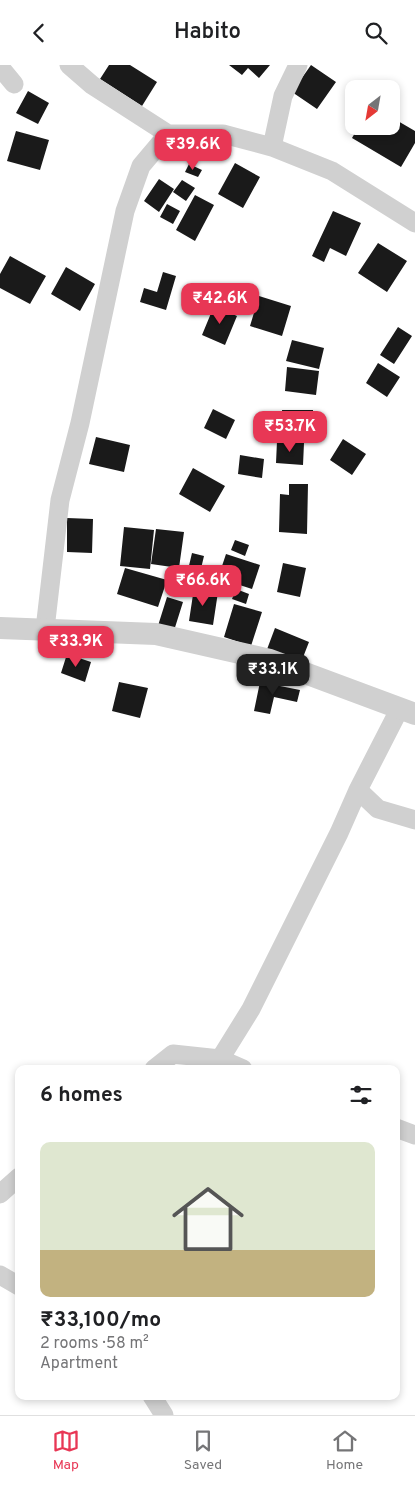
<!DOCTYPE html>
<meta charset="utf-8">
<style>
:root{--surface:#fff;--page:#f6f6f6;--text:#202124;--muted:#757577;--line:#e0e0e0;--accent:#e83755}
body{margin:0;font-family:Overpass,sans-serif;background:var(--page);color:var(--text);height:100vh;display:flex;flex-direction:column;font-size:19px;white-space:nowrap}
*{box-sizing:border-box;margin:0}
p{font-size:16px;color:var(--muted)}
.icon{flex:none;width:28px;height:28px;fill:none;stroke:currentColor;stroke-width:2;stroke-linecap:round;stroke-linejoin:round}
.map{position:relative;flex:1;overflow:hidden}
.details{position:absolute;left:15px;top:1000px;width:385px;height:335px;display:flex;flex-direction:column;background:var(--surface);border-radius:10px;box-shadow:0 2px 8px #0003}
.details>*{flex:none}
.needle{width:32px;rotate:211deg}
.tools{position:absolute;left:345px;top:15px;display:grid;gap:10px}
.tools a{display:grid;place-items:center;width:55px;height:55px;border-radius:10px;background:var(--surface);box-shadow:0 2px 8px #0003;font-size:25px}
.price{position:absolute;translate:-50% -42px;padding:0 11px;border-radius:10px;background:var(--accent);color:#fff;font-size:16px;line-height:32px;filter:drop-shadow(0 1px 2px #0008)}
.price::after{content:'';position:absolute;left:50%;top:30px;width:15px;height:11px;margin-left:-8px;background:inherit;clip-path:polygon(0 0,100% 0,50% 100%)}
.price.on{background:#222;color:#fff}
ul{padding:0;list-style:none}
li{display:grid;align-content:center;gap:10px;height:265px;padding:0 25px}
li span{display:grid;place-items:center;height:155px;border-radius:10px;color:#555}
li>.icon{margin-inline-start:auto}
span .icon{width:90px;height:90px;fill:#fffc;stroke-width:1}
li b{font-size:21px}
h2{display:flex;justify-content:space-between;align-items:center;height:60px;padding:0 25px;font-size:21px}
header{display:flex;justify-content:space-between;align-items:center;height:65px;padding:0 25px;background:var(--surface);font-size:22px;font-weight:600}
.tabs{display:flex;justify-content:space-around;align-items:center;height:70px;border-top:1px solid var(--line);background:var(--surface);font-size:14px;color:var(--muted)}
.tabs a{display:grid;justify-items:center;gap:2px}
.tabs .on{color:var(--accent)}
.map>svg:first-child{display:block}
.building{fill:#1a1a1a}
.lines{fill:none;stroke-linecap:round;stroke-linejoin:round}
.minor{stroke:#d0d0d0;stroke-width:19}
.tertiary{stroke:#d0d0d0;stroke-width:22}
</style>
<header><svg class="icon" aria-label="back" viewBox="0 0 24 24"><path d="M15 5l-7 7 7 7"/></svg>Habito<svg class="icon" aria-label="search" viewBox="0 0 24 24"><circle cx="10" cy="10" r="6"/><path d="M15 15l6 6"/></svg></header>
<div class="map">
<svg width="415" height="1350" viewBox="0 0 415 1350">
<rect width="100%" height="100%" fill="#fff"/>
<path class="building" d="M109,0H130L157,17L142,41L100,14Z
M229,0H270L259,13L248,3L242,10Z
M311,0L336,17L317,44L292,27Z
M28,26L49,38L38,59L16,48Z
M391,52L415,66V78L401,102L352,73L359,61H371L376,64L377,61H391Z
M16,66L49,75L40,105L7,96Z
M235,98L260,112L243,143L218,129Z
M189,99L202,105L198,112L185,107Z
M159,114L174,124L159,147L144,136Z
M182,115L195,123L186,136L173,127Z
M195,130L214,140L195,176L176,165Z
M167,139L180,146L173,159L160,152Z
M333,146L361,158L346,191L330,183L324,197L312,191Z
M378,178L407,196L387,227L358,208Z
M10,191L46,211L30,239L0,223V209Z
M66,202L95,219L80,246L51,229Z
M163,207L176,211L166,245L140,237L144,223L157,227Z
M259,231L291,241L282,271L250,261Z
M214,241L237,251L225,280L202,270Z
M398,262L412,271L394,299L380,290Z
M292,275L324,283L319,304L286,296Z
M378,298L400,312L387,332L366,318Z
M287,302L319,306L316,330L285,326Z
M213,344L235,355L226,374L204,363Z
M282,345H313V373L271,374V360H283Z
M96,372L130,380L124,407L89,399Z
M343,374L366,389L352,410L330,395Z
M277,376L304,378L303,400L276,398Z
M240,390L264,394L262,413L238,409Z
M193,403L225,421L210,447L179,429Z
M289,419H308L307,469L279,467L280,429L289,430Z
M67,453L93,454L92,488L67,487Z
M124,462L154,465L150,504L120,501Z
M156,464L184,467L179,503L151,499Z
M235,475L249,480L245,491L231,485Z
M192,488L204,491L199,512L187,509Z
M226,489L260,500L252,524L218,513Z
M283,498L306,503L300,532L277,527Z
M125,503L167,515L158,542L117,529Z
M194,523L218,527L213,560L189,556Z
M236,524L249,529L246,539L232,534Z
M167,532L183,537L172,572L156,567Z
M234,539L262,547L251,581L224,572Z
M275,563L309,577L300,600L266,587Z
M67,589L91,597L85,617L61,608Z
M119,617L148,623L140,653L112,646Z
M260,617L300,625L297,637L274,632L270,649L254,646Z"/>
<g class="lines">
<path class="minor" d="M69,0L92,20L168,69H223L272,82L332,106L415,158
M0,2L14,19
M272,82L283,31L298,0
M45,564L60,435L80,358L125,146L141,101L168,69
M358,725L378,744L415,755
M220,994L243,1004
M154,1004L173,989L220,994L251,944L339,768L358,725L400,643
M396,1063L415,1070
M0,1129L19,1112
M0,1210L19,1221
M152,1331L164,1350"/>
<path class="tertiary" d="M0,563L156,569L270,595L415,649"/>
</g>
</svg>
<div class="tools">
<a><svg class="needle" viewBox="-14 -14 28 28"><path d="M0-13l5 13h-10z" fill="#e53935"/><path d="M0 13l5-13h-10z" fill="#757577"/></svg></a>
</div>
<b class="price" style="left:193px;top:106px">₹39.6K</b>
<b class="price" style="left:220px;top:260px">₹42.6K</b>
<b class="price" style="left:290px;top:388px">₹53.7K</b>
<b class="price" style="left:203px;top:542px">₹66.6K</b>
<b class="price" style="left:76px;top:603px">₹33.9K</b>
<b class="price on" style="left:273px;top:631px">₹33.1K</b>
<section class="details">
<h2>6 homes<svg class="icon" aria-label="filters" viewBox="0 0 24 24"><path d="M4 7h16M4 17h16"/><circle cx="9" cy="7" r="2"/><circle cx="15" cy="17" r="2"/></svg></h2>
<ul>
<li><span style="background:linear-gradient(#dfe7d0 70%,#c2b280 0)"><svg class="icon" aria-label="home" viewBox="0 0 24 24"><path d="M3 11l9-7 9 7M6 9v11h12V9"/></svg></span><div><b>₹33,100/mo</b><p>2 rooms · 58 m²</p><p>Apartment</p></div></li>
</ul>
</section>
</div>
<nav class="tabs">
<a class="on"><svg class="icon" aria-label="map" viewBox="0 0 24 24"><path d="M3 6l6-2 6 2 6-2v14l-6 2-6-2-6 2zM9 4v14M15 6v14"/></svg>Map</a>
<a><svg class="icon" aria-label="saved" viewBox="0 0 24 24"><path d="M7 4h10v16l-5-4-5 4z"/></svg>Saved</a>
<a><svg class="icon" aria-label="home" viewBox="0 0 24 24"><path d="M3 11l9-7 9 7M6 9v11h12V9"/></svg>Home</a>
</nav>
